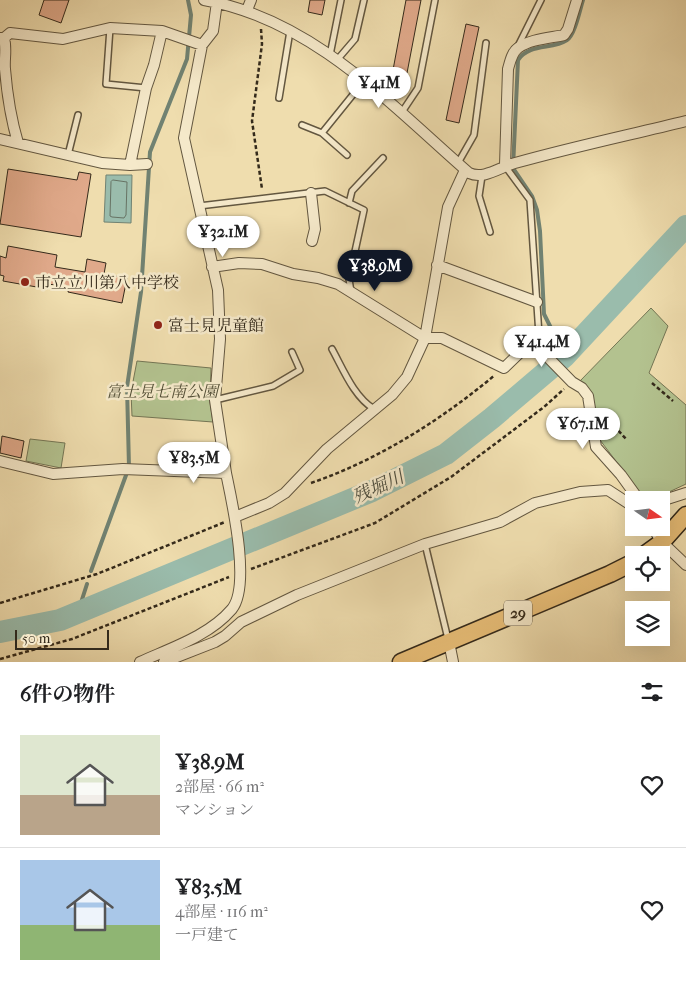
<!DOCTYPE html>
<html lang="ja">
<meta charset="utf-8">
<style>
:root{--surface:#fff;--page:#f2f2f2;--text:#202124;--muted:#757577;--line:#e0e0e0;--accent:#111827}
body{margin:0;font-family:"IM FELL French Canon","Noto Serif JP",serif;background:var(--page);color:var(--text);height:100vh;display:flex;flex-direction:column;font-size:19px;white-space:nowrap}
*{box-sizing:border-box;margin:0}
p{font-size:16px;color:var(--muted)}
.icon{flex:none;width:28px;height:28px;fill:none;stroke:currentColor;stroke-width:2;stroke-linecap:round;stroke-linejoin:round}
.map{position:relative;height:662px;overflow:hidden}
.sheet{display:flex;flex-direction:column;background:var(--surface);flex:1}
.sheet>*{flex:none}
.needle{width:32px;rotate:104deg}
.controls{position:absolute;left:625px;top:491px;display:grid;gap:10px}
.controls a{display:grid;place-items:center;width:45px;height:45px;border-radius:0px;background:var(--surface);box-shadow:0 5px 20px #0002;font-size:25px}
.scale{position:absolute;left:15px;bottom:12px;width:94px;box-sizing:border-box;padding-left:5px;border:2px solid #342a1b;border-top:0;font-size:14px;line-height:18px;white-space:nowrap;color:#342a1b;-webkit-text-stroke:4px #f5e9ca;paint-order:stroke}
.price{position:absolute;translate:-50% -42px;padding:0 11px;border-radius:18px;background:#fff;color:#222;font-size:16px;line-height:32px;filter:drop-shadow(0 1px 2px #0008)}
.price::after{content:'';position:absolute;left:50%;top:30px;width:15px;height:11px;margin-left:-8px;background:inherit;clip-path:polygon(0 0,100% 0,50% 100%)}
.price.active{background:var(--accent);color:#fff}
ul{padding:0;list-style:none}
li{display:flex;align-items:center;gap:15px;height:125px;padding:0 20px}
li+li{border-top:1px solid var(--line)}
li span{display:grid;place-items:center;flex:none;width:140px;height:100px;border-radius:0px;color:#555}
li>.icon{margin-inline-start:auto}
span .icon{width:60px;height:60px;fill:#fffc;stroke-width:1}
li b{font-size:21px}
h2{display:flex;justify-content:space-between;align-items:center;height:60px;padding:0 20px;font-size:21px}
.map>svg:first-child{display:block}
.green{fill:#b3c28f;stroke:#747655}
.water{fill:#9abcac;stroke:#718272}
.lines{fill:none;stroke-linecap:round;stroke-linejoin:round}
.shore{stroke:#677364;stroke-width:1}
.stream{stroke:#718272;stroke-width:4}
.river{stroke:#9abcac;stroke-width:22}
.building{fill:#e0a98a;stroke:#342a1b}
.service-casing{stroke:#635740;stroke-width:8}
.minor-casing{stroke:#635740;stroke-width:12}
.primary-casing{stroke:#342a1b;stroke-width:19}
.path{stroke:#342a1b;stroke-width:2.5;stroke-dasharray:4 2.5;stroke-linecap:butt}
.service{stroke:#f5e9ca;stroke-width:5}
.minor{stroke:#f5e9ca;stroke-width:10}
.primary{stroke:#e8be77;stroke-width:16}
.poi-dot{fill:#8f2418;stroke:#f5e9ca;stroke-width:2}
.labels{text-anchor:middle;stroke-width:5;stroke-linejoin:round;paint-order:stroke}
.shield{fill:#f5e9ca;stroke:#6e6350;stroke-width:1}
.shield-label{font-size:15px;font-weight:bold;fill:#342a1b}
.poi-label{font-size:16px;fill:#342a1b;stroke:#f5e9ca;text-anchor:start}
.park-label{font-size:16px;font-style:italic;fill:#545038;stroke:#f5e9ca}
.water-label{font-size:18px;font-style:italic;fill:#4e4e3f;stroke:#f5e9ca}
</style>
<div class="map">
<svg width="686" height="662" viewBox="0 0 686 662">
<rect width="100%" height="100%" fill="#efddae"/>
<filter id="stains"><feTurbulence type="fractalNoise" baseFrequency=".004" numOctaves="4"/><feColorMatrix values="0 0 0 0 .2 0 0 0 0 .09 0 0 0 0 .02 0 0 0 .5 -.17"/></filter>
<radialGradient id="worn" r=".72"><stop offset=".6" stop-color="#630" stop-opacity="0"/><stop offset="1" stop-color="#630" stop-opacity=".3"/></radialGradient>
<path class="green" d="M651,308L668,326L649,373L686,405V484L654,499L643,497L600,440L593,398L580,381Z
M137,361L211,368L210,402L213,422L132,416L131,392Z
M30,439L65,443L61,468L26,461Z"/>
<path class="water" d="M106,175H132L131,223L104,222Z"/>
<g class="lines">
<path class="shore" d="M113,180L127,182L126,215L124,218L112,217L110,216L111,182Z"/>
<path class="stream" d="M565,356L544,314L540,231L537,210L532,196L513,168L518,60C530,43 552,50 567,40C575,35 580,9 583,0
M91,571L129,467L127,387L141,292L150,152L187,59L191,15L188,0
M78,612L87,584"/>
<path class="river" d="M0,632L60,620L372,491L446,454L492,418L565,356L686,226"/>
</g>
<path class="building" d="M44,0H69L61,23L39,15Z
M310,0H325L322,15L308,12Z
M406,0H421L407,73L393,70Z
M466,24L479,27L459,123L446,120Z
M8,169L77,180L79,172L91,174L81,237L0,224Z
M8,246L57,255L55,267L85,272L87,259L106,263L104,274L127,278L122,303L68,292L69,287L48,284V289L3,281L4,276L0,275V256L6,258Z
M2,436L24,441L21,458L0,453Z"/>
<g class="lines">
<g class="service-casing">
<path id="service" d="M110,28L106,84L146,88
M518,46L541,0
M330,55L341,0
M337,60L355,39L364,0
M279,98L290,31
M402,112L418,88L435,0
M302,125L322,133
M68,155L78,115
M347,155L322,133L364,81
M458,163L474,135L486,43
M505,166L530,200L539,335L532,341
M482,176L479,196L490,232
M349,203L352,191L383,158
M199,206L325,191L364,210L349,279L351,292
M332,349C343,369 354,397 374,409
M215,400L273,386L300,370L292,352
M425,544L448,639"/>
</g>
<g class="minor-casing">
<path id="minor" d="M204,0C312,19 390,104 469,173C484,180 500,167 515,163C572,147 629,135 686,121
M247,10L251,0
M0,38H4L10,33L63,39L110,28L162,31L202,45L213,31L217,2
M4,38C7,49 4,59 5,69C7,94 11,119 18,143
M202,45L184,138L218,290L220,339L215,400L226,473
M0,139L102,163L130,165L146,88L154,65L162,31
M130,165L147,164
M505,165L508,69C510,62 512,52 518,48C530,39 550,38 564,35L568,29L577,0
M311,193L315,229L312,241
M437,265L537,302
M212,267L239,263L262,264L293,274L318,278L338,284L425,338H442L504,368L532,341L572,382L582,388L588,396L596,447L621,475L639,500
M0,461L53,474L123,469L226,473C232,502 251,585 232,609C209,636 171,648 140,662
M661,501L686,493
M235,517L269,503L285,493L327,449L392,395L407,377L425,338L448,207L465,170
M653,528L662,542L686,565
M449,642L453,662
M164,662L215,642L225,636L241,622L297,595L425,544L500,522L535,503L580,492L608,490L634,507"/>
</g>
<g class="primary-casing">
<path id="primary" d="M644,555L662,542L686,515
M401,662L610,574L634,562"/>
</g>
<path class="path" d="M261,29L262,44L252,121L262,189
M652,383L673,401
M614,426L627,440
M311,483C378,460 441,420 495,375
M251,569L375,523L451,477L544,407L564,389
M0,603L97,574L225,522
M0,659L72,639L229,577"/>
<use href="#service" class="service"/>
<use href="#minor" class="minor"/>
<use href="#primary" class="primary"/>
</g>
<g class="poi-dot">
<circle cx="25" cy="282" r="5"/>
<circle cx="158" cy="325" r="5"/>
</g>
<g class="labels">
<rect class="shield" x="504" y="600.5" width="28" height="25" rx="4"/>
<g class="shield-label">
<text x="518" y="618">29</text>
</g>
<g class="poi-label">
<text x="35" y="288">市立立川第八中学校</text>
<text x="168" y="331">富士見児童館</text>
</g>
<g class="park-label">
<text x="162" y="397">富士見七南公園</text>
</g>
<g class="water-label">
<text transform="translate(378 487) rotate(-25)" y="6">残堀川</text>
</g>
</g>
<rect width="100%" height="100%" filter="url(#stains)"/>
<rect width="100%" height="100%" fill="url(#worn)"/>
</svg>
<div class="controls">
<a><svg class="needle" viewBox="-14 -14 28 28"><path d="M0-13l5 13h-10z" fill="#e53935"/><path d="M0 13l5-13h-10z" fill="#757577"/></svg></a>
<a><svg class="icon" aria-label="locate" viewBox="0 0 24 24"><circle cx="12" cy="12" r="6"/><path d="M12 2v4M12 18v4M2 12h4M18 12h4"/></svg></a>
<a><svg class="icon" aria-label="layers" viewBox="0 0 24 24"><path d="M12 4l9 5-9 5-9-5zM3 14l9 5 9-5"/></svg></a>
</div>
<div class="scale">50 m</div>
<b class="price" style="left:379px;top:109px">¥41M</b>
<b class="price" style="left:223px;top:258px">¥32.1M</b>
<b class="price active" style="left:375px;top:292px">¥38.9M</b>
<b class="price" style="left:542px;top:368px">¥41.4M</b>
<b class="price" style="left:583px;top:450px">¥67.1M</b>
<b class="price" style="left:194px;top:484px">¥83.5M</b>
</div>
<section class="sheet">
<h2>6件の物件<svg class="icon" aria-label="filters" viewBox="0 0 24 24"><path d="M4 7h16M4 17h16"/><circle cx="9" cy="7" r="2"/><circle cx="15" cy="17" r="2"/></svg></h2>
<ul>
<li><span style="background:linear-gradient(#dfe7d0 60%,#b9a48a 0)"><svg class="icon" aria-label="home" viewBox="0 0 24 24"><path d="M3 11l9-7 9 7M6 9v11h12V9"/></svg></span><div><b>¥38.9M</b><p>2部屋 · 66 m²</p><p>マンション</p></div><svg class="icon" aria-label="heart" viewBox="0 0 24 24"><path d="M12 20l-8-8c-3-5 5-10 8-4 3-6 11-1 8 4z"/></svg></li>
<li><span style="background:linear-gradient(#a9c7e8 65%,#8fb573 0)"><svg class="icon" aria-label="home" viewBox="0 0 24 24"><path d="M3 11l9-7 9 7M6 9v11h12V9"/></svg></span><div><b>¥83.5M</b><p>4部屋 · 116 m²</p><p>一戸建て</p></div><svg class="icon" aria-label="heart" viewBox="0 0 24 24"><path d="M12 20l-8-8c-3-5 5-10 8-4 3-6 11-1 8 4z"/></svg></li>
</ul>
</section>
